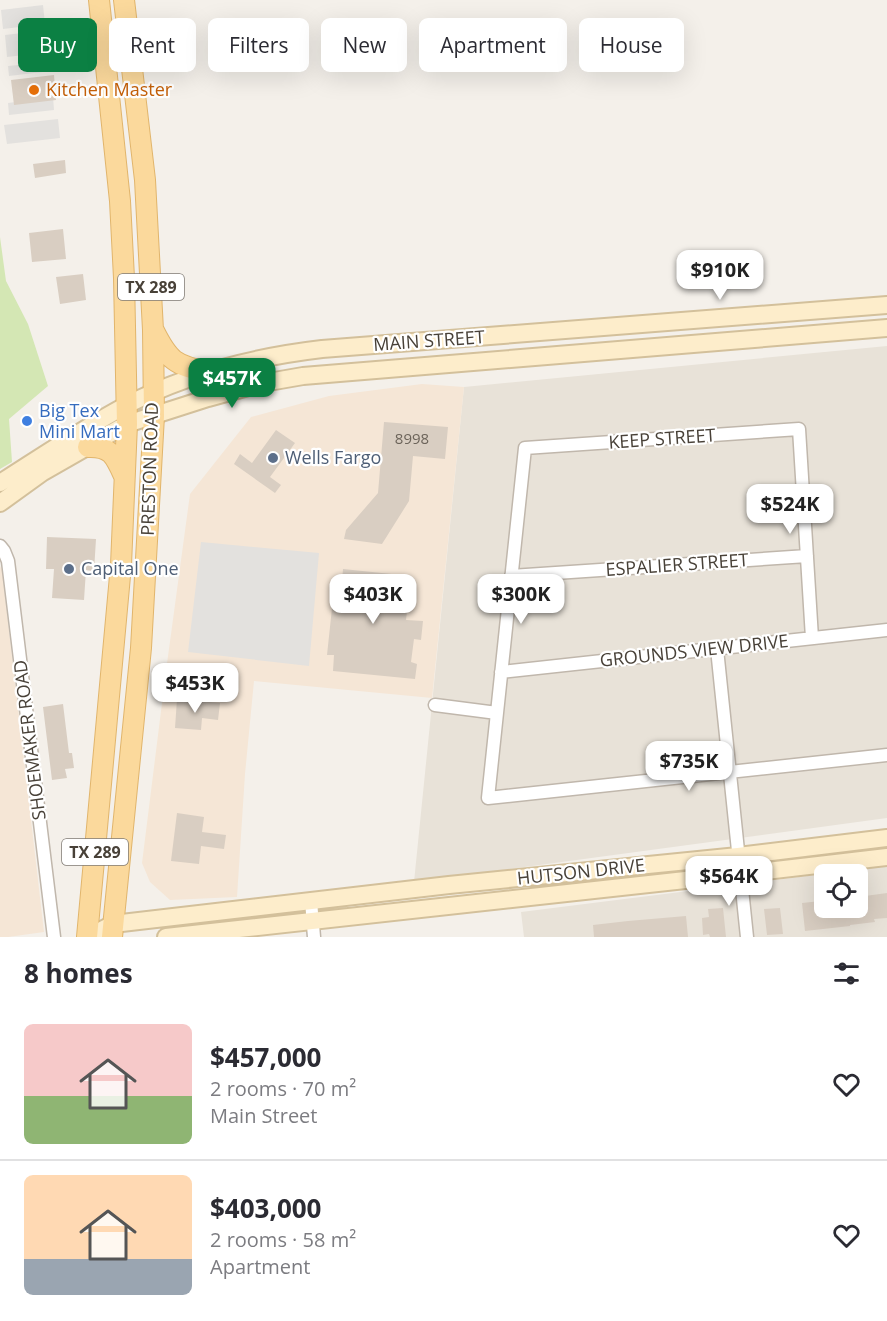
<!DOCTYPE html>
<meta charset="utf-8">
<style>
:root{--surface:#fff;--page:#f7f7f7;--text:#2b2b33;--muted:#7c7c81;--line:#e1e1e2;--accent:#0b8043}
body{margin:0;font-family:"Open Sans",sans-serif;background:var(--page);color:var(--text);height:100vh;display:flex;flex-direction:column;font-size:22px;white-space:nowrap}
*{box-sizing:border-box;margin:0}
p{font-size:20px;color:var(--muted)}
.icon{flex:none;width:33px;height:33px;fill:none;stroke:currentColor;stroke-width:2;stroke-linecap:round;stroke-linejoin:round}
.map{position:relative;height:937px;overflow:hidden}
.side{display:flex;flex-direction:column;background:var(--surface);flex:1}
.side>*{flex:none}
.guide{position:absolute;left:18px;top:18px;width:852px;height:54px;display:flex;gap:12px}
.tools{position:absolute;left:814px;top:864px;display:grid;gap:12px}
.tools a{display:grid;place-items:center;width:54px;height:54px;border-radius:9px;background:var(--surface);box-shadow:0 6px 24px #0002;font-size:30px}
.price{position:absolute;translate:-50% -51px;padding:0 14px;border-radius:12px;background:#fff;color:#222;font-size:20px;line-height:39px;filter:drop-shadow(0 2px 3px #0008)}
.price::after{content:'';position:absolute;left:50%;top:36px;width:18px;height:14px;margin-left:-9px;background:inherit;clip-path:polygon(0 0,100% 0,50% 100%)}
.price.selected{background:var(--accent);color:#fff}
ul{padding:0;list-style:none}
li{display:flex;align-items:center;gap:18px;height:150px;padding:0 24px}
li+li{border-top:2px solid var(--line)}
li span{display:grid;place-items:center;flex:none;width:168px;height:120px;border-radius:9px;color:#555}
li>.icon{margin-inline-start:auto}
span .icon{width:72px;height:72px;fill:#fffc;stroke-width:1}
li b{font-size:26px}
h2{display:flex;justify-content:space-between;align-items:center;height:72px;padding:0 24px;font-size:26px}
.pill{padding:0 21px;border-radius:9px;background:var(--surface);box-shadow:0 6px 24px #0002;font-size:21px;line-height:54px}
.pill.selected{background:var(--accent);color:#fff}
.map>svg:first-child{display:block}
.residential{fill:#e8e2d8;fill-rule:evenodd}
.commercial{fill:#f5e6d6}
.green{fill:#d4e7b4}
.parking{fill:#e3e1de}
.building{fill:#d9cec2}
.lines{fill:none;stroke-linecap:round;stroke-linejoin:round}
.street-casing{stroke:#c0b7ac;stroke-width:15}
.secondary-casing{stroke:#d3c09b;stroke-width:20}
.primary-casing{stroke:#e1b56c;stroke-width:22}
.street{stroke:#fff;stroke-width:12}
.secondary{stroke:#fdedcb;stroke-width:16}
.primary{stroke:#fbd99c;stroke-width:20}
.food-dot{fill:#e8710a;stroke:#fff;stroke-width:2}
.shop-dot{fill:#3f7fe0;stroke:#fff;stroke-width:2}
.service-dot{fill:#5c6f8a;stroke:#fff;stroke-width:2}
.labels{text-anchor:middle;stroke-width:4.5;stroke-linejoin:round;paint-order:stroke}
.number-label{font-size:15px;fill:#6c645a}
.shield{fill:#fff;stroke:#7f7a74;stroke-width:1.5}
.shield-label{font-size:16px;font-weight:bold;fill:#484138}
.food-label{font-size:18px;fill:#c56008;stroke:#fff;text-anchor:start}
.street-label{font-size:18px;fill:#484138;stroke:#fff}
.shop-label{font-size:18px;fill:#366cbe;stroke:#fff;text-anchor:start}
.service-label{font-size:18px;fill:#4e5e75;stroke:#fff;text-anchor:start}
</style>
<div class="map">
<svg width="887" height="937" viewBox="0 0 887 937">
<rect width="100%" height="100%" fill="#f4f0ea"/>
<path class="residential" d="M887,346V818L414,882L464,387Z
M887,866V937H524L521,912ZM825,874H858V908H825Z"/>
<path class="commercial" d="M422,384L464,387L432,698L254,681L245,774L237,897L170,900L150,882L142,863L166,671L190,494L251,417L329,396Z
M0,566L2,570L44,932L8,937H0Z"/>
<path class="green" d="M0,237L6,281L28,324L48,386L9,419L12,462L0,469Z"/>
<path class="parking" d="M43,5L45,24L3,29L1,10Z
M48,30L50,52L7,57L5,35Z
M50,62L51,71L9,76L8,66Z
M53,97L54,110L9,115L8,103Z
M58,119L60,138L7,144L4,125Z
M201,542L319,553L309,666L188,652Z"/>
<path class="building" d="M54,75L56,100L14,105L11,80Z
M65,160L66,173L35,178L33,164Z
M63,229L66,259L32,262L29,233Z
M83,274L86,300L60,304L56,277Z
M384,422L448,427L445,459L413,456L409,501L382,544L344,539L346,530L378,493Z
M276,430L295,443L270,477L281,485L275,493L234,464L240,454L252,463Z
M47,537L96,539L94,571L86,570L84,600L52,598L54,569H46Z
M343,569L411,576L406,620L423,621L421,640L414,639L411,662L417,664L415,679L333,671L334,655H327L335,580L342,581Z
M177,699L220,703L218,720L202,718L201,730L175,728Z
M63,704L69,753H72L74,768L65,769L67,778L52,780L43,707Z
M177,813L204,817L202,832L226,835L224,849L201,846L199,864L171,861Z
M887,893V918L874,919L875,922L850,925V926L805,931L802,903L821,901L822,909L858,908V897Z
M723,908L726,937H710L709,934L703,935L702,918L709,917L708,909Z
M780,908L783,934L767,935L764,909Z
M686,916L688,937H594L593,925L628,921Z"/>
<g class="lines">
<g class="street-casing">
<path id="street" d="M0,546L4,551L8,561L54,937
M511,576L807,556
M812,638L799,429L525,448L488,798L887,755
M717,649L747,937
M501,672L887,630
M435,705L497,713
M311,901L314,937"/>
</g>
<g class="secondary-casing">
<path id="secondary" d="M0,483C41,457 82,429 125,406C186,374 254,357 322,349L887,305
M0,503L43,472L127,424L208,398L263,383L303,376L887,328
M88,937L113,924L449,885L738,856L887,838
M166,937L740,874L887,857"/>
</g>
<g class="primary-casing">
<path id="primary" d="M154,331C169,361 175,365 207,372
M88,447C111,446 115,456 124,476
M87,937L121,565L127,424L124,278L120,201L99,0
M112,937L141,648L154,416L153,330L145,180L124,0"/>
</g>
<use href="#street" class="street"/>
<use href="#secondary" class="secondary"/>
<use href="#primary" class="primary"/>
</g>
<circle class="food-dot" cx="34" cy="90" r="6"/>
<circle class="shop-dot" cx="27" cy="421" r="6"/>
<g class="service-dot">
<circle cx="273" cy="458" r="6"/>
<circle cx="69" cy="569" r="6"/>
</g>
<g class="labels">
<g class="number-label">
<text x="412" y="444">8998</text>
</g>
<g class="shield">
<rect x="118" y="274" width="66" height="26" rx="4.5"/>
<rect x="62" y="839" width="66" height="26" rx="4.5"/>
</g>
<g class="shield-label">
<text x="151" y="293">TX 289</text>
<text x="95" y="858">TX 289</text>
</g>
<g class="food-label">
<text x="46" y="96">Kitchen Master</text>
</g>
<g class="street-label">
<text transform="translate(429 341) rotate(-4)" y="6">MAIN STREET</text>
<text transform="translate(662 439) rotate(-4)" y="6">KEEP STREET</text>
<text transform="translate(150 469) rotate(-88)" y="6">PRESTON ROAD</text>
<text transform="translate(677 565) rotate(-4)" y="6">ESPALIER STREET</text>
<text transform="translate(694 651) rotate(-6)" y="6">GROUNDS VIEW DRIVE</text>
<text transform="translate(30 740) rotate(-97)" y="6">SHOEMAKER ROAD</text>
<text transform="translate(581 872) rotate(-6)" y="6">HUTSON DRIVE</text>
</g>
<g class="shop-label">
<text x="39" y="417">Big Tex<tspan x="39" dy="21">Mini Mart</tspan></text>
</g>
<g class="service-label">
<text x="285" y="464">Wells Fargo</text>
<text x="81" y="575">Capital One</text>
</g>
</g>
</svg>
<div class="tools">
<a><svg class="icon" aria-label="locate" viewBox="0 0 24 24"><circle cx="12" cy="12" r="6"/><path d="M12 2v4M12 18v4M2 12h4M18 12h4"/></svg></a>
</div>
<b class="price" style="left:720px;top:301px">$910K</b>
<b class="price selected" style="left:232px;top:409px">$457K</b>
<b class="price" style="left:790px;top:535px">$524K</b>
<b class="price" style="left:373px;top:625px">$403K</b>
<b class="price" style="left:521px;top:625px">$300K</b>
<b class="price" style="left:195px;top:714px">$453K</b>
<b class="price" style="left:689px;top:792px">$735K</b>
<b class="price" style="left:729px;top:907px">$564K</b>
<div class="guide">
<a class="pill selected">Buy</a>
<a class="pill">Rent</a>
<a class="pill">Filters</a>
<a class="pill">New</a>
<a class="pill">Apartment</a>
<a class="pill">House</a>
</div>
</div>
<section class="side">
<h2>8 homes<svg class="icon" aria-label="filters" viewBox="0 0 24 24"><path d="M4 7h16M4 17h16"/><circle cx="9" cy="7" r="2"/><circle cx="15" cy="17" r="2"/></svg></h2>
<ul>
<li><span style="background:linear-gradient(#f6c9c9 60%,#8fb573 0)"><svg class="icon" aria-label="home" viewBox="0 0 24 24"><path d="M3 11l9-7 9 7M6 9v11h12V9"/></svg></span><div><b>$457,000</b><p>2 rooms · 70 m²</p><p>Main Street</p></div><svg class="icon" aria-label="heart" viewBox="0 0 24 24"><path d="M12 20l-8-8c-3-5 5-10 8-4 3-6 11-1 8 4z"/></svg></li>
<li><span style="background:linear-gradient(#ffd9b3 70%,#9aa5b1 0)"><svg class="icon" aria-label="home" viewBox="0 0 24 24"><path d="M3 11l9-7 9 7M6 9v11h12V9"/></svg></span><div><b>$403,000</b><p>2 rooms · 58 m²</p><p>Apartment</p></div><svg class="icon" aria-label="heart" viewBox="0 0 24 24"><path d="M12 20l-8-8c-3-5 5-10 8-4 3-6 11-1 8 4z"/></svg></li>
</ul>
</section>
